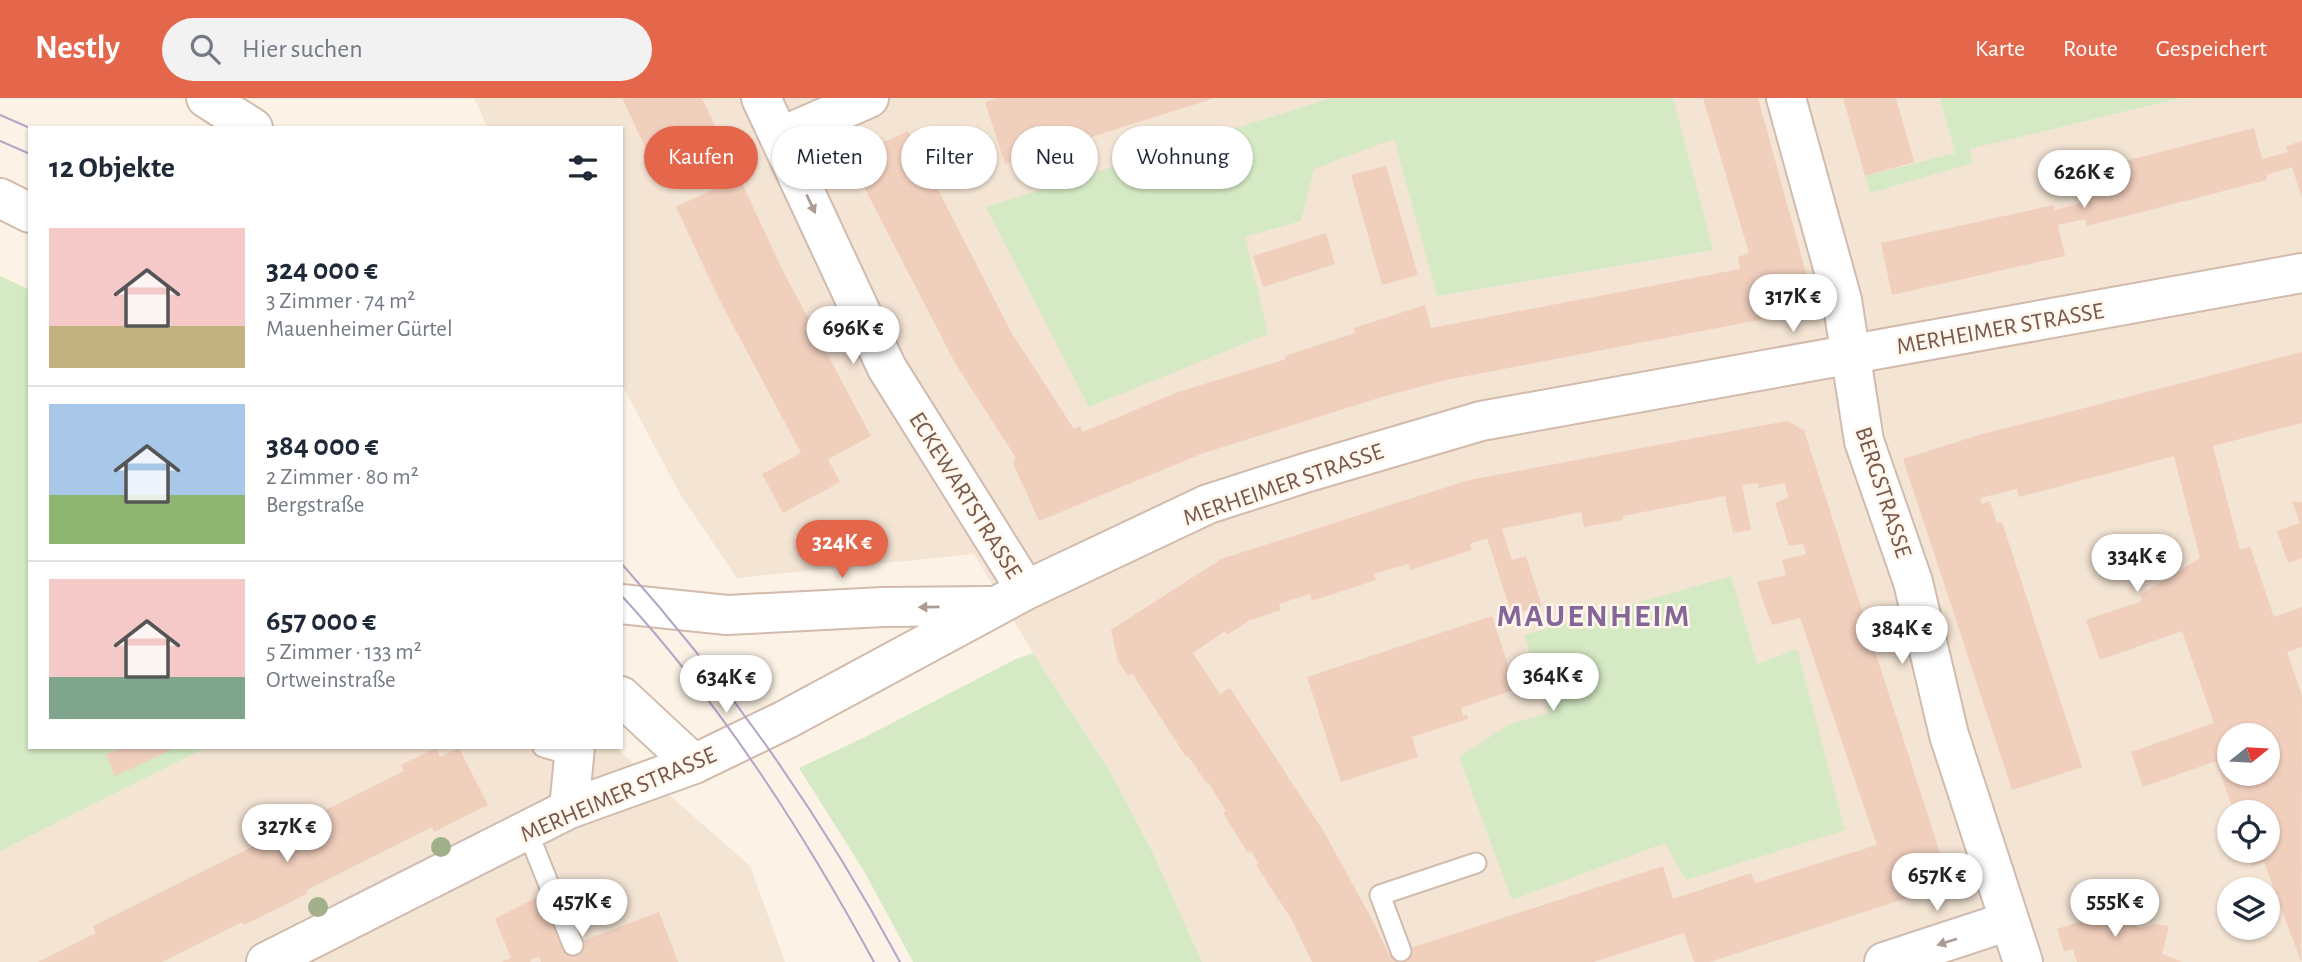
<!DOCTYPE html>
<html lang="de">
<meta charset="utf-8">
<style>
:root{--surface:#fff;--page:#f2f2f3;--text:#1f2937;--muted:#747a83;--line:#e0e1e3;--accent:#e4674c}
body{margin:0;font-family:"Alegreya Sans",sans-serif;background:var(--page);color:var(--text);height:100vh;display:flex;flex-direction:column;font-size:26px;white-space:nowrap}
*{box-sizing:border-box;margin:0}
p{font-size:23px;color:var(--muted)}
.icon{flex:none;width:38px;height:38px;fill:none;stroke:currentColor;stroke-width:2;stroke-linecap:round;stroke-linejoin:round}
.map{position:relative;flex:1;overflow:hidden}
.panel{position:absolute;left:28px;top:28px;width:595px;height:623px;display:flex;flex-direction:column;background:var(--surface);border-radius:0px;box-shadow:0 2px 5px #0004}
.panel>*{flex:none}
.banner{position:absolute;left:644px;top:28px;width:665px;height:63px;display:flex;gap:14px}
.needle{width:46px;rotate:72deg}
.controls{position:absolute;left:2217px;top:625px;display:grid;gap:14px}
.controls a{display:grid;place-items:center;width:63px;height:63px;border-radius:50%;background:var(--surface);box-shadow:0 2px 5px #0004;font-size:35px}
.price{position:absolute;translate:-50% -60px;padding:0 16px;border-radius:24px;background:#fff;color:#222;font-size:23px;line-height:46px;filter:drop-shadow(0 2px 4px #0008)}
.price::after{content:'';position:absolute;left:50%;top:42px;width:21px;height:16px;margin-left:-10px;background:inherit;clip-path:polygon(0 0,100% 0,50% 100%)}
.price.on{background:var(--accent);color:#fff}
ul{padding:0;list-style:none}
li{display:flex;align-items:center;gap:21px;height:175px;padding:0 21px}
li+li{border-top:2px solid var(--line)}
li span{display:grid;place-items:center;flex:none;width:196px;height:140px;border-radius:0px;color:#555}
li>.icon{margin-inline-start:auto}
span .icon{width:84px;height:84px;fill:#fffc;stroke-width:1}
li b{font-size:30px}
h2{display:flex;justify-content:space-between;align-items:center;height:84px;padding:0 21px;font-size:30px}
.tag{padding:0 24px;border-radius:32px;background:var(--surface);box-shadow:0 2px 5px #0004;font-size:24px;line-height:63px}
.tag.on{background:var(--accent);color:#fff}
header{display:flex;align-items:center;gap:42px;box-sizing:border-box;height:98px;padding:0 35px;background:var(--accent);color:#fff}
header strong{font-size:33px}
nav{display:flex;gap:38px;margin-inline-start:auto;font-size:24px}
.search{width:490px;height:63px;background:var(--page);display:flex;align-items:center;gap:18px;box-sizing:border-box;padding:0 24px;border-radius:38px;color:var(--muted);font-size:26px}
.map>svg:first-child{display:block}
.residential{fill:#f4e4d4;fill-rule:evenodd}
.green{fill:#d5eac4}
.building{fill:#f1cfbd;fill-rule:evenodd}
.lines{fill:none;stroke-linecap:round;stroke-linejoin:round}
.lane-casing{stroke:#d0bcaf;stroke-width:23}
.street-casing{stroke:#d0bcaf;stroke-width:42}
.secondary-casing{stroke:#d2bbac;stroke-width:42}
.lane{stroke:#fff;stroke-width:19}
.street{stroke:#fff;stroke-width:38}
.secondary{stroke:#fff;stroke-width:38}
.tram{stroke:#b4a4c6;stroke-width:2}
.tree{fill:#a1b08b}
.oneway{fill:#ac9b93}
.labels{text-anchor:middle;stroke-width:5;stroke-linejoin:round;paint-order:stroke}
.street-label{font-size:24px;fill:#75584b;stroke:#fff6ec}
.district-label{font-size:32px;font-weight:bold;letter-spacing:2px;fill:#856698;stroke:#fff6ec}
</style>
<header>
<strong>Nestly</strong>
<div class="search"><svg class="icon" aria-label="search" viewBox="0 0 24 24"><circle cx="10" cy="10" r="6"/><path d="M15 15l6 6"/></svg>Hier suchen</div>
<nav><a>Karte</a><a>Route</a><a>Gespeichert</a></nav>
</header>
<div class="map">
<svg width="2302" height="864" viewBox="0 0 2302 864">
<rect width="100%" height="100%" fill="#fcf2e5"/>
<path class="residential" d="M474,0H1940L1955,55L1866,78L1870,94L1973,64L1969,51L2181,0H2302V864H1202L1154,757L1111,675L1033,555L974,456L737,480L680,396L621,285V30H488ZM2230,637H2268V676H2230ZM2230,714H2268V752H2230ZM2230,791H2268V830H2230Z
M207,649H615L750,768L785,864H0V753Z"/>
<path class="green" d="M1331,0H1673L1713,152L1437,198L1394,41L1314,71L1301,123L1245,139L1268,236L1089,309L986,109Z
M1940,0H2181L1970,51L1973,65L1870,95L1865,78L1955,55Z
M0,178L30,192V649H207L0,753Z
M1731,478L1757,566L1797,551L1845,732L1686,782L1665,745L1512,802L1459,659L1510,626L1549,615L1524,537Z
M1033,555L1111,675L1154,757L1202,864H913L864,773L799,670L863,640L1016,561Z"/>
<path class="building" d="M622,0H702L725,49L655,82L644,57L648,55Z
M998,0H1212V1L1005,66L985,4Z
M1703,0H1758L1816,211L1446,282L1385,298L1201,356L1039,423L1013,365L1016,360L955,265L849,60L908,33L1011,234L1074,331L1080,328L1083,334L1178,294L1286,261L1285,258L1355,235L1354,230L1425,207L1431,230L1740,171L1738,159L1749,155Z
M1843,0H1896L1914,64L1865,78Z
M2254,30L2262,61L2288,54L2286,48L2302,43V100L2292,69L2266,77L2267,82L2087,128L2085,121L2058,127L2065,158L1892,197L1881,145L2054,107L2055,112L2081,105L2074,76Z
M1386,68L1418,177L1382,187L1351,77Z
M739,79L782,171L871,338L828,361L840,384L783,415L762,376L801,355L719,201L676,109Z
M1326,135L1335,166L1263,189L1253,158Z
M2302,254V325L2213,348L2240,452L2250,448L2274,519L2302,509V549L2287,554L2302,597L2301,864L2264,764L2252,768L2247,752H2268V714H2234L2216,663L2143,689L2131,654L2214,625L2182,533L2100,562L2086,522L2142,503L2140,497L2200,460L2174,358L2019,399L2017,391L1980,400L1982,406L1990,403L1997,426L2002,424L2082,669L2012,692L1903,361L1979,337ZM2230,637H2268V676H2230Z
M1787,323L1804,332L1950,786L1710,864H1694L1684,835L1594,864H1312L1292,822L1256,767L1259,766L1251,753L1248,755L1223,715L1226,713L1208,684L1207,686L1188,658L1186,659L1132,575L1128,578L1118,563L1111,532L1221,461L1469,382ZM1758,385L1759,390L1785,385L1788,399L1775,405L1789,448L1803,446L1806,456L1782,462L1786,477L1757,484L1765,509L1772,527L1800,520L1877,747L1755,785L1751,775L1673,801L1663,768L1389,857L1373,823L1324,734L1230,590L1220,596L1193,555L1225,533L1227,537L1250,522L1281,512L1279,506L1310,496L1312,503L1376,482L1374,476L1408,466L1410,472L1472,452L1470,446L1487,440L1512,517L1542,508L1526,458L1512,462L1502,431L1581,414L1584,429L1623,422V418L1725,398L1733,435L1751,432L1742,387Z
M2292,403L2302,404V460L2288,465L2277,433L2300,425Z
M1492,518L1516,591L1461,610L1463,618L1467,617L1468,621L1412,639L1418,659L1341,684L1307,579Z
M121,649H170L171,652L115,678L106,657Z
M436,650L440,659L459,650L488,707L434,734L432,729L307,792L308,795L287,806L244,827L242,824L162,864H38L96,835L93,828L404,673L401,667Z
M543,796L564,850L659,814L678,864H541L539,858L530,862L531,864H502L511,860L495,821Z
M2131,807L2139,830L2155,826L2169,828L2162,856L2183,864H2077L2073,851L2064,853L2057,831Z"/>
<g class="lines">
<g class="lane-casing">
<path id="lane" d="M543,649L574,658
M527,732L573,847
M1401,853L1380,797L1476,765"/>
</g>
<g class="street-casing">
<path id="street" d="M761,0L887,270L1026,492
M1786,0L1842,202L1864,343L1913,484L1949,637L2023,864
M780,39L869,0
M569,711L575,649
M266,864L569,711L694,666
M1884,864L2009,823"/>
</g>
<g class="secondary-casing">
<path id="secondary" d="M206,0L253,30
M0,100L30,115
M621,506L727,517L883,509L991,508
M621,598L694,666L785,622L1026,492L1208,406L1305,375L1481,323L2302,175"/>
</g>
<use href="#lane" class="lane"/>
<use href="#street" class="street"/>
<use href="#secondary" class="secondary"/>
<path class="tram" d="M0,17L30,30
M0,43L30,56
M621,465C731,588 822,719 900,864
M621,497C722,607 803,734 874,864"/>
</g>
<g class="tree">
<circle cx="441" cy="749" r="10"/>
<circle cx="318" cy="809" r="10"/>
</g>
<defs><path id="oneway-solid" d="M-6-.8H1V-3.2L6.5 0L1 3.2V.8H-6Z" transform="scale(1.75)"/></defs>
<g class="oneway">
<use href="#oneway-solid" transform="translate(811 106) rotate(65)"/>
<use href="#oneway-solid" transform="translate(929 509) rotate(179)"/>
<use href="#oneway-solid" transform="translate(1947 844) rotate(162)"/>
</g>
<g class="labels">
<g class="street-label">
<text transform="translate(2000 230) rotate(-10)" y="8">MERHEIMER STRASSE</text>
<text transform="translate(1283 386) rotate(-19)" y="8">MERHEIMER STRASSE</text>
<text transform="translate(1884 394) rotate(72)" y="8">BERGSTRASSE</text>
<text transform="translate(966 397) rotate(58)" y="8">ECKEWARTSTRASSE</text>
<text transform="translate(618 696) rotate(-23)" y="8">MERHEIMER STRASSE</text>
</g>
<g class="district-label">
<text x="1594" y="528">MAUENHEIM</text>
</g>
</g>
</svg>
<div class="controls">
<a><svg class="needle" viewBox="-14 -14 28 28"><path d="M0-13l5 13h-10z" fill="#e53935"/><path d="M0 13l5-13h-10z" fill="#747a83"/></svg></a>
<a><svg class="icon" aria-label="locate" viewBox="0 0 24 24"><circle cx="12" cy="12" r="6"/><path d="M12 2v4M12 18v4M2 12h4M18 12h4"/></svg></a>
<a><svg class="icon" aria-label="layers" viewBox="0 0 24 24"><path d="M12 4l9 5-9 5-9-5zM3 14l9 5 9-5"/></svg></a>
</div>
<b class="price" style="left:2084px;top:112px">626K €</b>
<b class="price" style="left:1793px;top:236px">317K €</b>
<b class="price" style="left:853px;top:268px">696K €</b>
<b class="price on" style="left:842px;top:482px">324K €</b>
<b class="price" style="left:2137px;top:496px">334K €</b>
<b class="price" style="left:1902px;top:568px">384K €</b>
<b class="price" style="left:1553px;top:615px">364K €</b>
<b class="price" style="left:726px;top:617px">634K €</b>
<b class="price" style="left:287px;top:766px">327K €</b>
<b class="price" style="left:1937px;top:815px">657K €</b>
<b class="price" style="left:582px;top:841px">457K €</b>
<b class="price" style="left:2115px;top:841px">555K €</b>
<div class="banner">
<a class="tag on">Kaufen</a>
<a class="tag">Mieten</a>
<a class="tag">Filter</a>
<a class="tag">Neu</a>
<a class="tag">Wohnung</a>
</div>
<section class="panel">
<h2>12 Objekte<svg class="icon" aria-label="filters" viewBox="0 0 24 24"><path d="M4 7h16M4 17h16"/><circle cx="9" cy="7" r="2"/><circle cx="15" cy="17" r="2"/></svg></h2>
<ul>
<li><span style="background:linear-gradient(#f6c9c9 70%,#c2b280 0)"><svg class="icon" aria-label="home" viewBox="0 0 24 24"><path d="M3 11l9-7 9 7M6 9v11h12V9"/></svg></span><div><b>324 000 €</b><p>3 Zimmer · 74 m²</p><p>Mauenheimer Gürtel</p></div></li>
<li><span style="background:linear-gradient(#a9c7e8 65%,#8fb573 0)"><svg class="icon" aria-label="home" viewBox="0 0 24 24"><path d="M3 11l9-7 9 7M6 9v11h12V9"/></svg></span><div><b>384 000 €</b><p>2 Zimmer · 80 m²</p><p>Bergstraße</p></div></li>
<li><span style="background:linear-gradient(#f6c9c9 70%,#7fa58c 0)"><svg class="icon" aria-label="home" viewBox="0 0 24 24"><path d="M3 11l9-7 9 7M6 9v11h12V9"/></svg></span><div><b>657 000 €</b><p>5 Zimmer · 133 m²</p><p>Ortweinstraße</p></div></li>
</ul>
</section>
</div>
